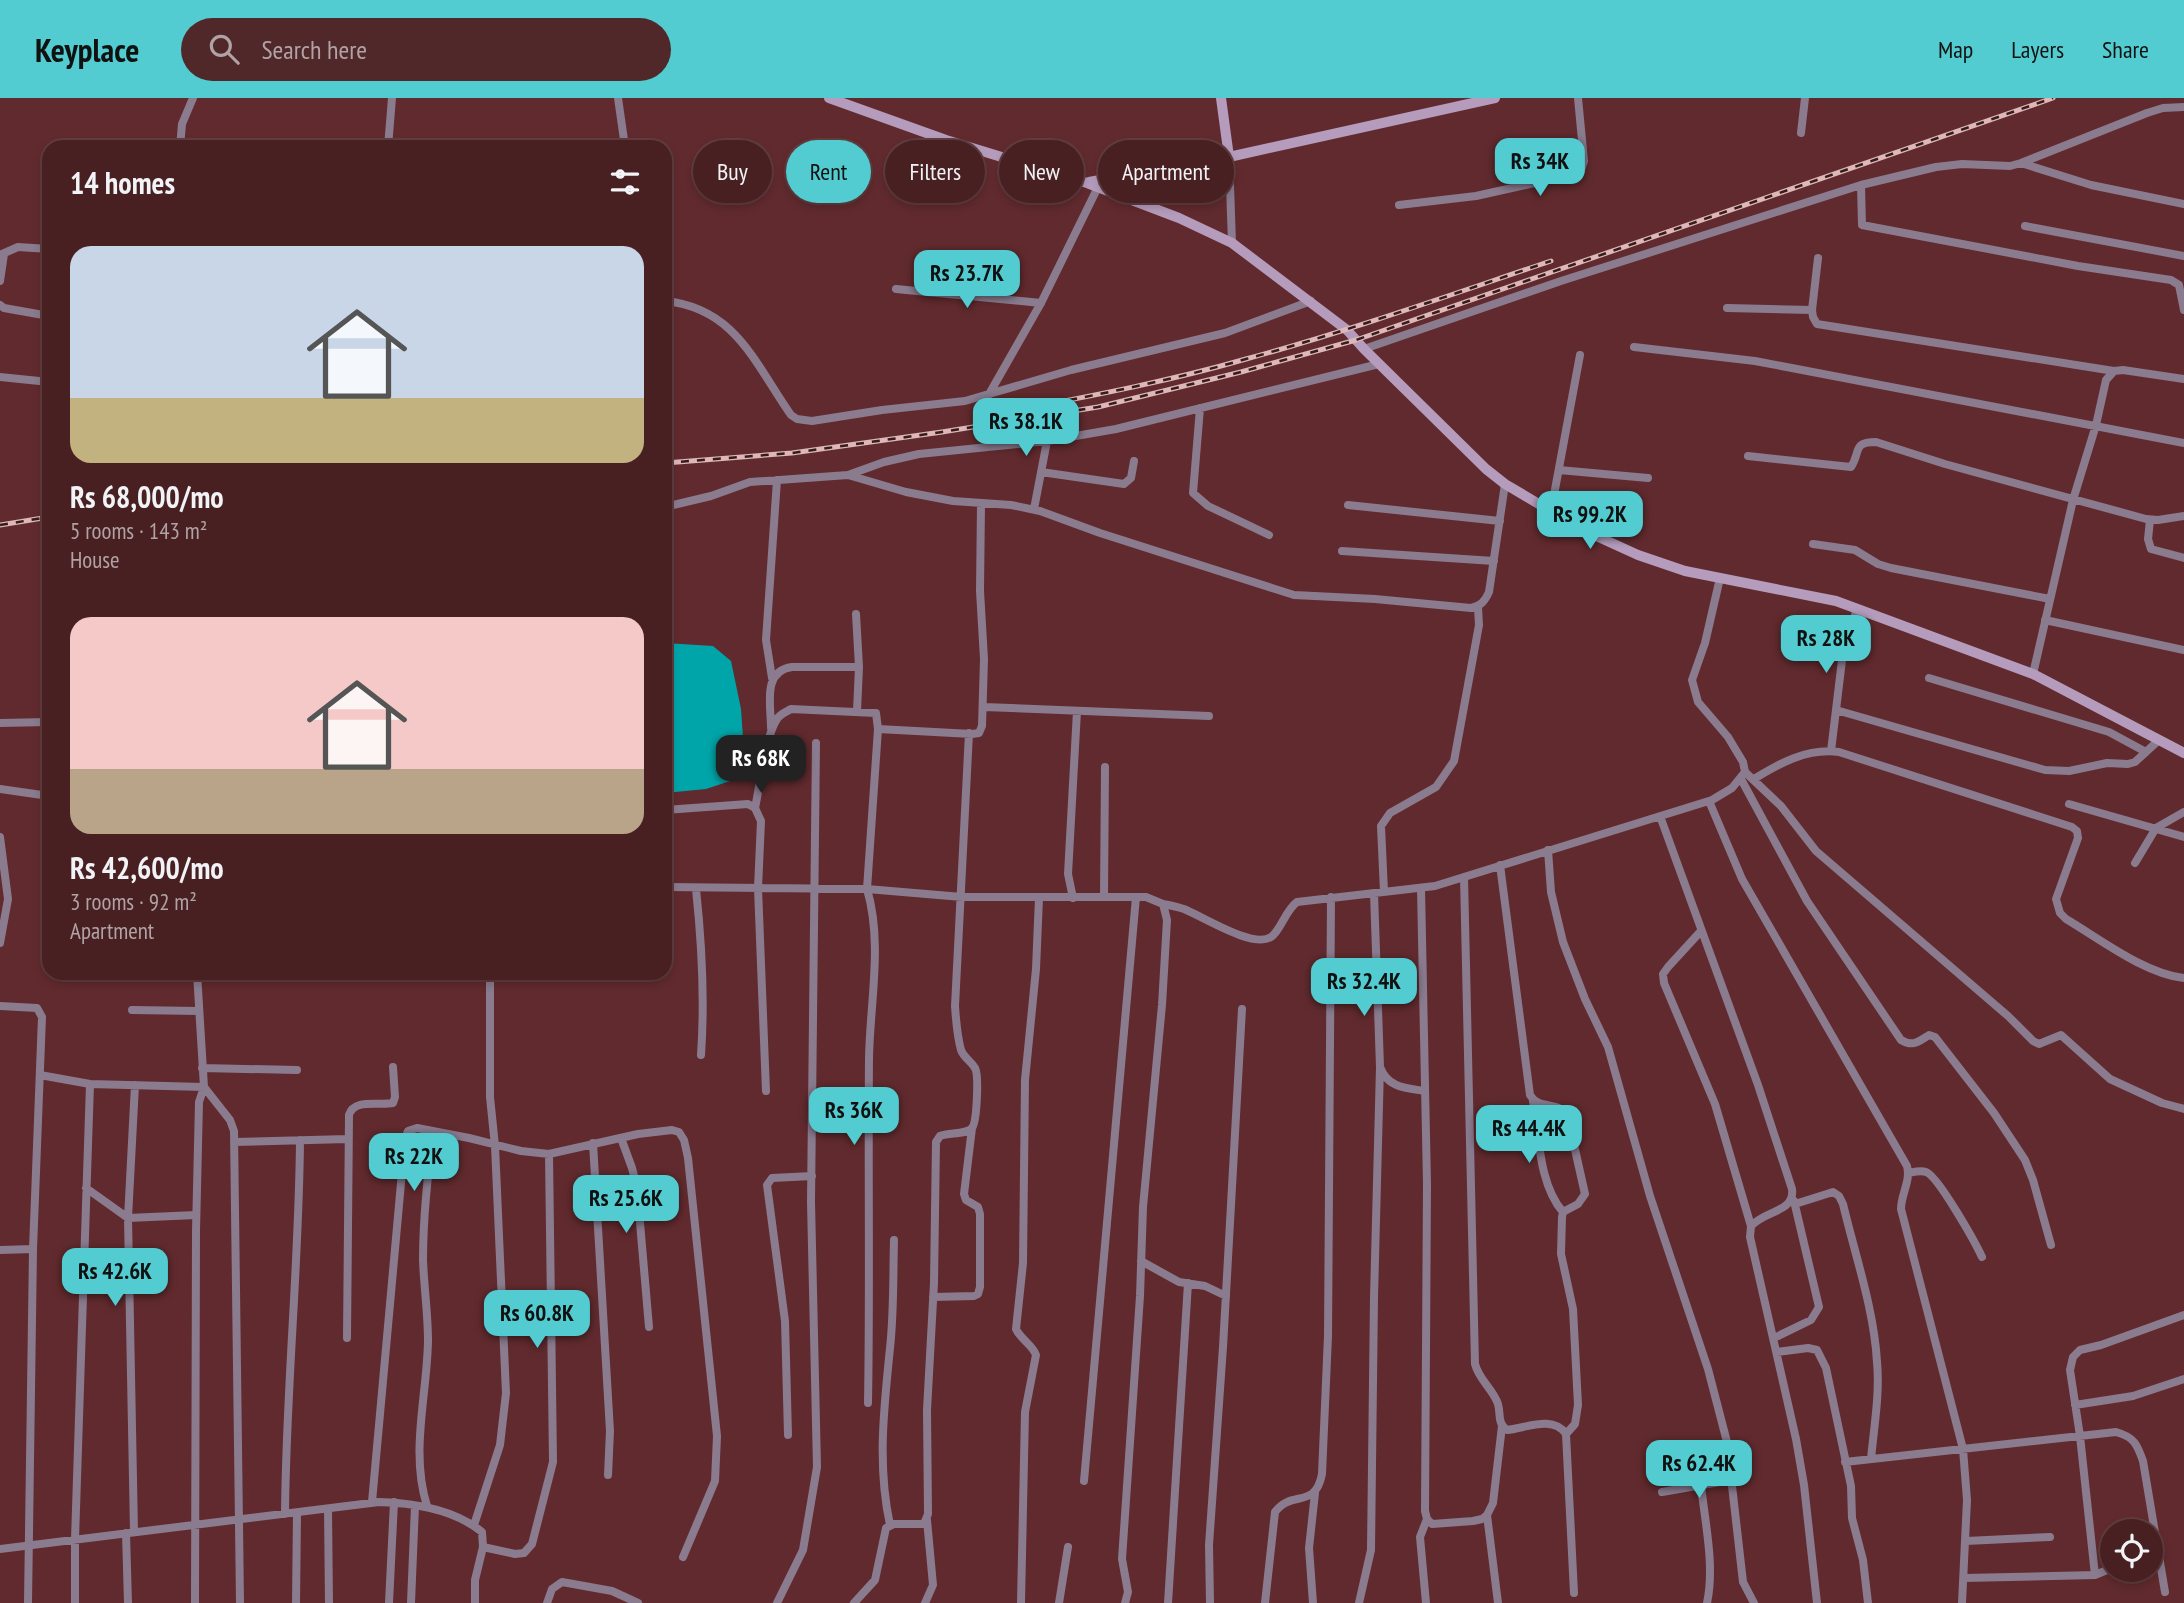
<!DOCTYPE html>
<meta charset="utf-8">
<style>
:root{--surface:#492022;--page:#50282a;--text:#f1f3f6;--muted:#b1a3a5;--line:#613e40;--accent:#52ccd0}
body{margin:0;font-family:"PT Sans Narrow",sans-serif;background:var(--page);color:var(--text);height:100vh;display:flex;flex-direction:column;font-size:26px;white-space:nowrap}
*{box-sizing:border-box;margin:0}
p{font-size:23px;color:var(--muted)}
.icon{flex:none;width:38px;height:38px;fill:none;stroke:currentColor;stroke-width:2;stroke-linecap:round;stroke-linejoin:round}
.map{position:relative;flex:1;overflow:hidden}
.panel{position:absolute;left:42px;top:42px;width:630px;height:840px;display:flex;flex-direction:column;background:var(--surface);border-radius:21px;box-shadow:0 4px 10px #0003,0 0 0 2px var(--line)}
.panel>*{flex:none}
.top-card{position:absolute;left:693px;top:42px;width:665px;height:63px;display:flex;gap:14px}
.tools{position:absolute;left:2100px;top:1421px;display:grid;gap:14px}
.tools a{display:grid;place-items:center;width:63px;height:63px;border-radius:50%;background:var(--surface);box-shadow:0 4px 10px #0003,0 0 0 2px var(--line);font-size:35px}
.price{position:absolute;translate:-50% -60px;padding:0 16px;border-radius:14px;background:var(--accent);color:#111;font-size:23px;line-height:46px;filter:drop-shadow(0 2px 4px #0008)}
.price::after{content:'';position:absolute;left:50%;top:42px;width:21px;height:16px;margin-left:-10px;background:inherit;clip-path:polygon(0 0,100% 0,50% 100%)}
.price.on{background:#222;color:#fff}
ul{padding:0;list-style:none}
li{display:grid;align-content:center;gap:14px;height:371px;padding:0 28px}
li span{display:grid;place-items:center;height:217px;border-radius:21px;color:#555}
li>.icon{margin-inline-start:auto}
span .icon{width:126px;height:126px;fill:#fffc;stroke-width:1}
li b{font-size:30px}
h2{display:flex;justify-content:space-between;align-items:center;height:84px;padding:0 28px;font-size:30px}
.pill{padding:0 24px;border-radius:32px;background:var(--surface);box-shadow:0 4px 10px #0003,0 0 0 2px var(--line);font-size:24px;line-height:63px}
.pill.on{background:var(--accent);color:#111}
header{display:flex;align-items:center;gap:42px;box-sizing:border-box;height:98px;padding:0 35px;background:var(--accent);color:#111}
header strong{font-size:33px}
nav{display:flex;gap:38px;margin-inline-start:auto;font-size:24px}
.search{width:490px;height:63px;background:var(--page);display:flex;align-items:center;gap:18px;box-sizing:border-box;padding:0 24px;border-radius:38px;color:var(--muted);font-size:26px}
.map>svg:first-child{display:block}
.water{fill:#00a5a9}
.lines{fill:none;stroke-linecap:round;stroke-linejoin:round}
.street{stroke:#8a7b8f;stroke-width:8}
.secondary{stroke:#b59cbd;stroke-width:10}
.rail-casing{stroke:#deb7b8;stroke-width:5}
.rail{stroke:#361d1d;stroke-width:2.5;stroke-dasharray:8;stroke-linecap:butt}
</style>
<header>
<strong>Keyplace</strong>
<div class="search"><svg class="icon" aria-label="search" viewBox="0 0 24 24"><circle cx="10" cy="10" r="6"/><path d="M15 15l6 6"/></svg>Search here</div>
<nav><a>Map</a><a>Layers</a><a>Share</a></nav>
</header>
<div class="map">
<svg width="2184" height="1505" viewBox="0 0 2184 1505">
<rect width="100%" height="100%" fill="#612a2e"/>
<path class="water" d="M665,545L713,548L731,563L741,611L744,654L736,681L706,691L665,695Z"/>
<g class="lines">
<path class="street" d="M618,0L625,49
M1801,35L1805,0
M498,45L505,49
M180,49L182,26L193,0
M388,49L392,0
M1229,59L1232,145
M2021,65L2091,87L2184,106
M1861,87L1862,127L2078,168L2171,182L2179,187L2184,212
M1399,107L1476,98L1580,75L1584,63L1578,0
M2025,128L2184,158
M0,157L18,149L49,151
M1818,160L1812,212L1813,219L1817,226L2114,273
M0,183L4,156
M896,191L1041,205
M665,203C736,210 755,266 791,317L797,321L812,323L882,312L965,303L1071,272L1225,235L1311,203
M0,207L4,210L49,218
M1727,210L1812,212
M1634,249L1755,263L2184,345
M1364,251L1561,183L1861,87L1936,69L1962,66L2010,68L2021,65L2147,15L2163,10L2184,9
M0,279L49,284
M988,298L1041,205L1098,89
M1200,310L1193,395L1208,408L1269,437
M1748,358L1851,369C1861,354 1852,344 1876,344L1945,366L2146,421L2158,422L2184,418
M1559,372L1648,380
M1041,374L1124,386L1131,380L1134,363
M848,377L906,394L953,403L1011,407L1040,413L1100,435L1294,497L1375,501L1471,510C1481,508 1485,503 1489,494L1505,386
M1348,407L1500,423
M665,409L711,398L750,384L848,377L884,364L919,356L1047,343L1116,331L1379,266
M1034,411L1047,343
M1551,413L1580,257
M2150,422L2148,441L2151,451L2184,460
M1813,446L1855,452L1878,466L1891,470L2050,501
M1342,453L1494,463
M856,516L859,569L857,613
M2045,522L2184,552
M2033,576L2073,402L2096,327L2106,282L2114,273L2123,272L2184,281
M772,580L766,542L777,382
M1929,580L2109,634L2146,654
M984,609L1209,618
M1836,612L2045,672L2069,673L2107,665L2128,666L2135,664L2159,642
M0,625L49,624
M771,630C771,607 762,573 792,569H859
M878,631L972,636L979,635L982,628L984,561L980,493L981,406
M1831,653L1843,554L1857,511
M1745,674L1781,708L1816,753L2008,918L2033,943L2039,946L2061,937L2110,981L2162,1005L2184,1011
M1741,681L1807,803L1901,942C1913,949 1918,944 1929,937L1935,939L1994,1015L2025,1062L2033,1082L2051,1147
M1754,681C1780,665 1807,650 1839,654L2072,729L2077,733L2078,740L2056,801L2060,815L2066,821C2100,841 2145,876 2184,880
M0,691L49,698
M1709,703L1742,781L1907,1068C1911,1083 1901,1096 1901,1111L1963,1351L1967,1402L1962,1505
M2069,706L2184,739
M755,710C760,688 765,639 777,621C780,616 786,614 791,611L876,615L878,631L867,791C883,845 870,904 869,960C868,1075 870,1190 868,1305
M665,712L748,706L755,710L761,723L758,790L766,993
M1660,718L1758,987L1792,1091C1795,1114 1766,1112 1751,1128L1750,1139L1796,1341L1804,1387L1817,1505
M0,739L8,801L0,845
M1548,752L1551,794L1563,844L1585,901L1608,949L1650,1098L1708,1271L1727,1344L1743,1484L1754,1505
M2135,765L2156,730L2184,714
M1500,767L1530,997C1539,1012 1556,1003 1567,1016L1585,1096L1578,1106L1563,1114L1562,1119L1561,1156L1573,1211L1578,1307L1575,1326L1566,1336
M1464,779L1475,1266C1479,1282 1493,1291 1498,1306C1501,1317 1497,1325 1507,1332C1526,1330 1553,1317 1566,1336L1574,1495
M665,789L867,791L962,799H1146L1163,806L1167,822L1162,907L1143,1109L1140,1198L1122,1461L1128,1494L1125,1505
M1421,790L1427,1086L1425,1413L1427,1421L1432,1426L1473,1423L1482,1421L1487,1417L1493,1405L1502,1328
M696,791C702,847 705,900 701,957
M1384,794L1381,728L1390,715L1436,689L1454,663L1479,527L1478,509
M1374,795L1380,969C1388,990 1405,990 1425,993
M1104,799L1105,669
M1073,800L1068,776L1077,613
M1163,806C1170,807 1177,809 1184,811C1202,818 1253,851 1271,839C1281,832 1285,813 1297,804L1435,788L1712,702L1732,690L1745,674L1743,664L1728,639L1698,604L1692,582L1705,545L1720,480
M1701,833L1668,869L1663,876L1664,885L1715,1006L1751,1128
M197,875L204,989L230,1022L234,1033L240,1505
M0,908L37,910L42,919L33,1151L28,1505
M132,912L199,913
M202,970L297,972
M40,977L90,986L75,1441V1505
M90,986L204,989L199,1004L196,1133L195,1505
M1533,1003C1539,1038 1539,1087 1563,1114
M621,1040L632,1070L637,1090L649,1229
M234,1044L348,1041
M593,1045L610,1333L608,1377
M1909,1075C1914,1074 1920,1072 1926,1074C1938,1078 1975,1144 1982,1159
M86,1090L128,1120L196,1117
M1795,1106L1833,1094L1839,1098L1843,1106C1855,1157 1874,1211 1877,1264C1880,1295 1874,1329 1871,1361
M0,1152L33,1151
M1141,1163L1179,1184L1205,1188L1226,1198
M933,1199L974,1198L978,1196L980,1189V1116L978,1109L966,1102L964,1096L972,1030
M347,1240L349,1017C354,1000 379,1008 393,1005L395,999L393,969
M1774,1240L1811,1222L1819,1209L1794,1103
M1777,1254L1808,1250L1817,1252L1826,1270L1851,1388L1852,1420L1863,1462L1868,1505
M2075,1307L2133,1298L2184,1281
M788,1337L785,1223L767,1087L772,1080L812,1078
M1845,1364L2116,1334C2134,1339 2137,1346 2143,1363L2165,1494
M1084,1383L1136,799
M1701,1387C1705,1425 1715,1468 1707,1505
M1662,1394L1731,1382
M372,1404L405,1041L408,1033L417,1030L469,1040L521,1053L549,1056L638,1036L672,1032L679,1034L684,1042L688,1060L717,1338L715,1383L683,1459
M427,1408C410,1354 427,1298 428,1243C428,1216 424,1189 423,1162C423,1119 428,1076 433,1033
M328,1411L329,1505
M285,1416C286,1292 299,1167 300,1042
M1487,1417L1498,1505
M474,1427L500,1347L506,1295L495,1048L490,999V875
M890,1427C877,1367 884,1310 890,1250C894,1214 893,1178 894,1142
M134,1434L128,1120L135,987
M126,1435L128,1505
M1966,1443L2050,1439
M0,1451L379,1404C413,1405 454,1411 482,1434L483,1449L515,1456L524,1455L532,1446L553,1364L549,1056
M2095,1477L2080,1338L2070,1272L2073,1259L2080,1252L2101,1247L2184,1217
M1964,1480L2095,1477L2112,1470
M296,1505L297,1415
M389,1505L394,1404
M411,1505L415,1408
M475,1505V1482L483,1449
M547,1505L552,1491L562,1484L612,1493L638,1505
M777,1505L803,1452L817,1369L811,1104L816,645
M854,1505L875,1482L886,1430L894,1426H924L928,1416L927,1312L934,1185L936,1044L940,1038C949,1034 965,1037 972,1030C977,1024 979,977 975,970C971,963 964,960 961,952C957,938 956,922 955,908L969,635
M925,1505L933,1487L927,1422
M1021,1505L1025,1314L1036,1257C1032,1246 1021,1242 1016,1231L1023,1165L1025,982L1036,871L1039,800
M1059,1505L1068,1449
M1168,1505L1188,1185
M1210,1505L1209,1447L1223,1249L1242,911
M1265,1505L1275,1414C1292,1391 1315,1412 1322,1376L1328,1238L1331,799
M1313,1505L1309,1450L1315,1395
M1359,1505L1371,1452L1374,1199L1380,969
M1426,1505L1420,1439L1427,1421"/>
<path class="secondary" d="M829,0L946,42L1087,85L1179,120L1232,145L1347,232L1364,251L1486,371L1505,386L1581,431L1638,457L1685,473L1836,503L2033,576L2184,655
M1221,0L1229,59
M1089,84L1229,59L1495,0"/>
<g class="rail-casing">
<path id="rail" d="M1022,311C1097,297 1173,282 1246,261C1349,233 1450,197 1551,163
M665,365L792,355L942,334L1098,309L1241,274L1356,242L2053,0
M0,427L49,419"/>
</g>
<use href="#rail" class="rail"/>
</g>
</svg>
<div class="tools">
<a><svg class="icon" aria-label="locate" viewBox="0 0 24 24"><circle cx="12" cy="12" r="6"/><path d="M12 2v4M12 18v4M2 12h4M18 12h4"/></svg></a>
</div>
<b class="price" style="left:1540px;top:100px">Rs 34K</b>
<b class="price" style="left:967px;top:212px">Rs 23.7K</b>
<b class="price" style="left:1026px;top:360px">Rs 38.1K</b>
<b class="price" style="left:1590px;top:453px">Rs 99.2K</b>
<b class="price" style="left:1826px;top:577px">Rs 28K</b>
<b class="price on" style="left:761px;top:697px">Rs 68K</b>
<b class="price" style="left:1364px;top:920px">Rs 32.4K</b>
<b class="price" style="left:854px;top:1049px">Rs 36K</b>
<b class="price" style="left:1529px;top:1067px">Rs 44.4K</b>
<b class="price" style="left:414px;top:1095px">Rs 22K</b>
<b class="price" style="left:626px;top:1137px">Rs 25.6K</b>
<b class="price" style="left:115px;top:1210px">Rs 42.6K</b>
<b class="price" style="left:537px;top:1252px">Rs 60.8K</b>
<b class="price" style="left:1699px;top:1402px">Rs 62.4K</b>
<div class="top-card">
<a class="pill">Buy</a>
<a class="pill on">Rent</a>
<a class="pill">Filters</a>
<a class="pill">New</a>
<a class="pill">Apartment</a>
</div>
<section class="panel">
<h2>14 homes<svg class="icon" aria-label="filters" viewBox="0 0 24 24"><path d="M4 7h16M4 17h16"/><circle cx="9" cy="7" r="2"/><circle cx="15" cy="17" r="2"/></svg></h2>
<ul>
<li><span style="background:linear-gradient(#c9d6e8 70%,#c2b280 0)"><svg class="icon" aria-label="home" viewBox="0 0 24 24"><path d="M3 11l9-7 9 7M6 9v11h12V9"/></svg></span><div><b>Rs 68,000/mo</b><p>5 rooms · 143 m²</p><p>House</p></div></li>
<li><span style="background:linear-gradient(#f6c9c9 70%,#b9a48a 0)"><svg class="icon" aria-label="home" viewBox="0 0 24 24"><path d="M3 11l9-7 9 7M6 9v11h12V9"/></svg></span><div><b>Rs 42,600/mo</b><p>3 rooms · 92 m²</p><p>Apartment</p></div></li>
</ul>
</section>
</div>
